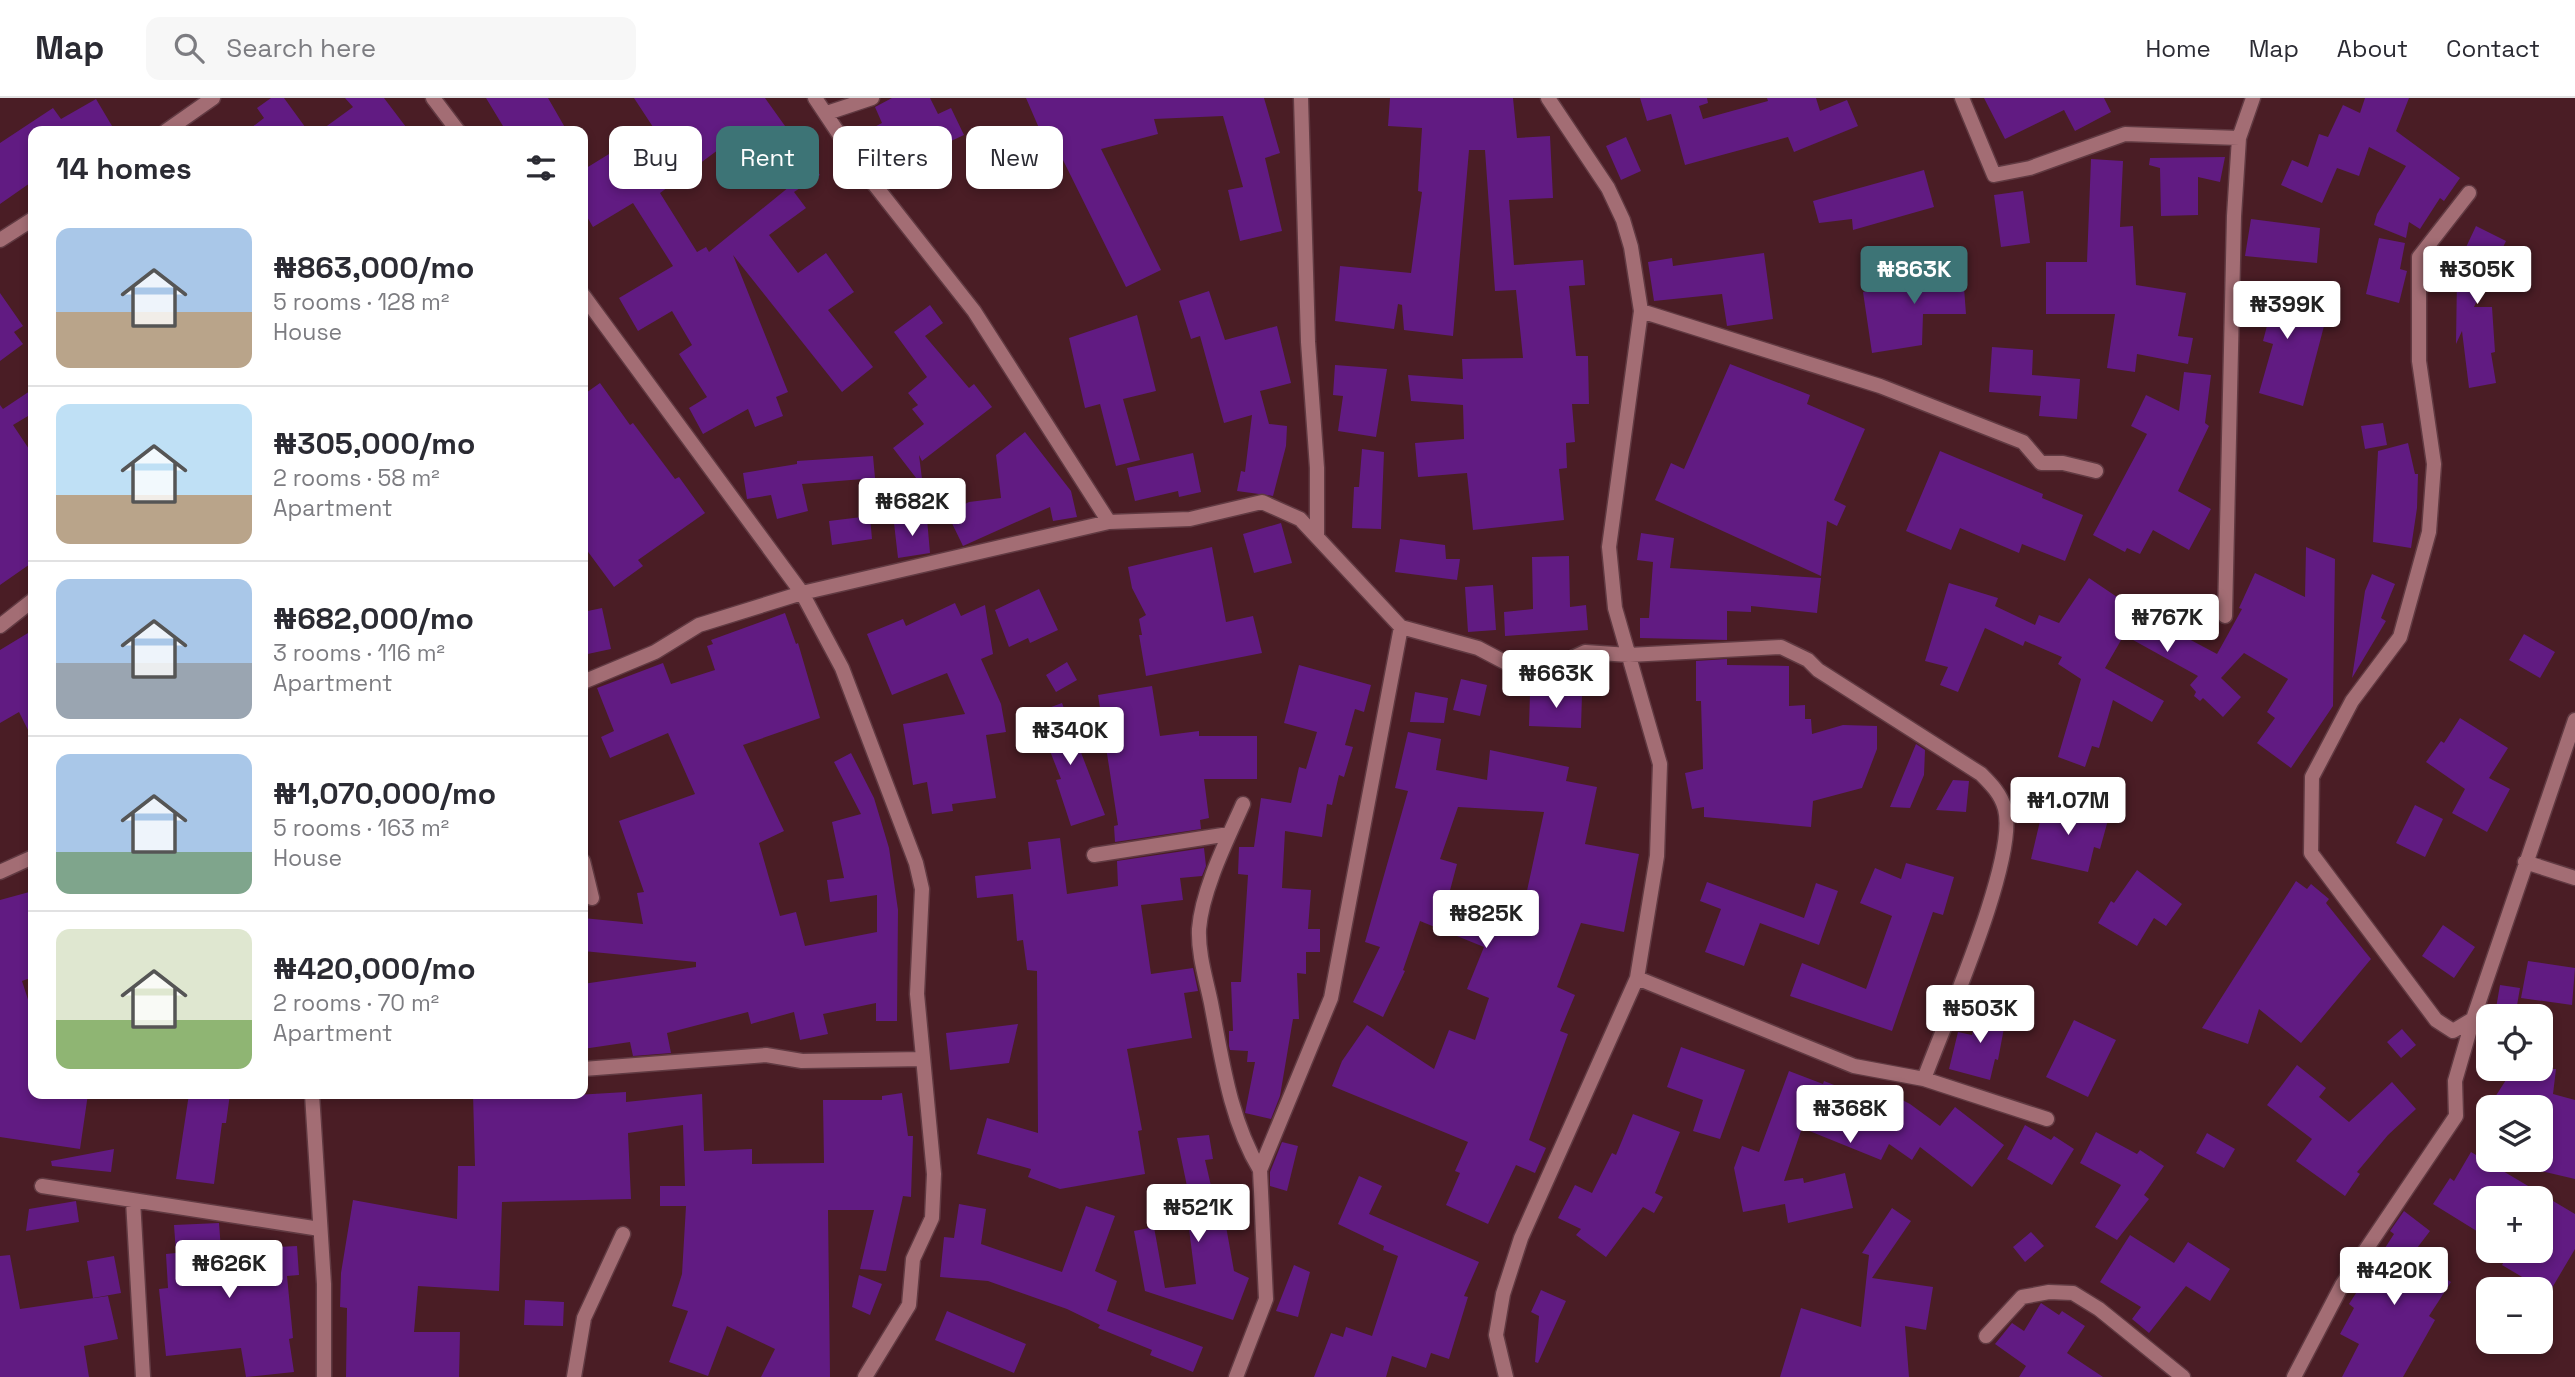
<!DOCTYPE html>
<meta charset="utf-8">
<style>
:root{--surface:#fff;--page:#f7f7f7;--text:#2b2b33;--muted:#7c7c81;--line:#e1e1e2;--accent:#3d7476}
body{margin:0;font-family:"Space Grotesk",sans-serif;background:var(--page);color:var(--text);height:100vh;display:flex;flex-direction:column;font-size:26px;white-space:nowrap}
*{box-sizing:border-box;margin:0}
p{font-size:23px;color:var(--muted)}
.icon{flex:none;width:38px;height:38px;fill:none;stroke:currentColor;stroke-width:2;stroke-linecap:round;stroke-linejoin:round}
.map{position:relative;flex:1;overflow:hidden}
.drawer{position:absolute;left:28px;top:28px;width:560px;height:973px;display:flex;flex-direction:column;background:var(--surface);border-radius:14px;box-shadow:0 4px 10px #0003}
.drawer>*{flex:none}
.hud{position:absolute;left:609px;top:28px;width:665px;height:63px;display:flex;gap:14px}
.controls{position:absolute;left:2476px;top:906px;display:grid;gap:14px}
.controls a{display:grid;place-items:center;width:77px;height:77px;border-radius:14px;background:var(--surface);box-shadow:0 4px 10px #0003;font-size:35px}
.price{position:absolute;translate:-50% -60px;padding:0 16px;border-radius:7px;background:#fff;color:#222;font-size:23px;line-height:46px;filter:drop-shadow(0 2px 4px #0008)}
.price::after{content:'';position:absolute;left:50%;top:42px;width:21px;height:16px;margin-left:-10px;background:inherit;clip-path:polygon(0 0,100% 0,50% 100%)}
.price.on{background:var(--accent);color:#fff}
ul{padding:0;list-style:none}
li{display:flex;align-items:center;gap:21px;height:175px;padding:0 28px}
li+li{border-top:2px solid var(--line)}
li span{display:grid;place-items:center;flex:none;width:196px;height:140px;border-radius:14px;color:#555}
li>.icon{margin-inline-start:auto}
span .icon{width:84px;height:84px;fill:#fffc;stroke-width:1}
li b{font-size:30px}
h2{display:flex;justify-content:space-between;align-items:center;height:84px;padding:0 28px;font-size:30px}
.chip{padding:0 24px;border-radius:14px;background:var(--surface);box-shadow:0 4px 10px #0003;font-size:24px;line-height:63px}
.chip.on{background:var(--accent);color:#fff}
header{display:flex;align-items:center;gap:42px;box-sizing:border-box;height:98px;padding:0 35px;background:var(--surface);border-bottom:2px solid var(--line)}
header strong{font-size:33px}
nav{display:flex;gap:38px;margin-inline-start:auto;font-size:24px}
.search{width:490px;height:63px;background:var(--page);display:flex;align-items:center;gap:18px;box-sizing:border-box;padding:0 24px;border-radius:14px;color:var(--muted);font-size:26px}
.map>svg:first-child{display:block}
.building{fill:#611b82;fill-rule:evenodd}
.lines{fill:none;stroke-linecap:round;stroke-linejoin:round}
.minor-casing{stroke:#613a42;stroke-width:17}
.minor{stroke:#a36d74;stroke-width:14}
</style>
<header>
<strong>Map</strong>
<div class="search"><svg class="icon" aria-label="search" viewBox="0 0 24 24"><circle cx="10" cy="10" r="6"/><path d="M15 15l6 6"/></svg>Search here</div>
<nav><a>Home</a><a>Map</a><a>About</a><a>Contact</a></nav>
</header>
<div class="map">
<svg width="2575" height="1279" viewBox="0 0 2575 1279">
<rect width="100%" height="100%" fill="#4a1d25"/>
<path class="building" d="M271,0H284L308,33H247L264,20L257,10Z
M345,0H384L409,33H320L353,9Z
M486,0H548L567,33H506Z
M634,0H765L820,77L794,94L806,110L769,137L798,175L826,155L854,194L828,212L873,269L842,294L733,157L788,294L776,299L783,318L755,329L748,311L703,336L689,310L707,299L679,256L692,247L672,213L638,233L619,200L673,168L633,105L593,129L583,112V72L653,29ZM726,46L744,71L764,56L789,89L709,154L706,149L697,154L660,95Z
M892,0H930L938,16L951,10L964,37L908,63L897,39L878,48H870L863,35L882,25L875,9Z
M1026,0H1264L1280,55L1265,60L1282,133L1240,143L1228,92L1243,89L1223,18L1154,21L1158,36L1101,51L1161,172L1126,189L1062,60L1054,32L1042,37Z
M1390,0H1513L1517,40L1550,38L1553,100L1509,102L1514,167L1583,162L1585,187L1569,188L1576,258H1588L1589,306H1572L1575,344L1566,345L1567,370L1559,371L1564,422L1473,432L1467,375L1418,379L1415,345L1464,341L1463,307L1411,303L1408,277L1463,281L1462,261L1523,260L1516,192L1495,193L1485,52H1469L1453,238L1404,232L1402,207L1398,206L1394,231L1335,223L1340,168L1411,175L1422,94L1418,93L1422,30L1388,28Z
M1640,0H1707L1708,5L1699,8L1703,21L1768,3L1767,0H1816L1820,13L1847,2L1858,28L1794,54L1788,39L1685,67L1671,16L1647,23Z
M1984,0H2104L2111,14L2075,33L2064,12L2005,41Z
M2365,0H2409L2396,33L2460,80L2444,103L2440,100L2420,131L2409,124L2406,140L2374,127L2377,116L2406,68L2369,49L2359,78L2337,70L2322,105L2281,87L2292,62L2308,69L2319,36L2328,39L2343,7L2360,15Z
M96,1L115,33H33V83L0,106V45L53,10L61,21Z
M1626,39L1641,73L1621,82L1606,48Z
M2225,59L2220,84L2198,79V117L2161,118L2160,70L2149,67L2150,60Z
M2091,61L2123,63L2120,129L2133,128L2136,187L2186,195L2178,238L2193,240L2188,266L2137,256L2135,274L2107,270L2115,216H2046V164H2087Z
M1924,72L1934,109L1853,132L1852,121L1819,125L1813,103Z
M2023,93L2030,145L2001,149L1994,97Z
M2251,121L2320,130L2317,165L2245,158Z
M2476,128L2506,143L2474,209H2492L2495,254L2491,255L2496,285L2469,290L2462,233L2456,246L2457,178L2453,177Z
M2379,140L2405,145L2400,171L2407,173L2399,205L2366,196Z
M1764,155L1773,221L1727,228L1722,196L1654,203L1648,164L1672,160L1673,168Z
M1962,163L1966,216H1923L1922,247L1872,255L1863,194L1924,184L1923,166Z
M2244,189L2329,209L2303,308L2259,295L2273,246L2263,243L2268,224L2243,223Z
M1209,193L1225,242L1277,228L1291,285L1260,293L1269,326L1287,328L1286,348L1273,398L1237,393L1241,373L1245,374L1252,317L1224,325L1200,238L1191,241L1179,203Z
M0,195L23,228L14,234L23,246L0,263Z
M930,207L943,225L925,238L969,290L974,286L992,309L922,363L919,357L923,389L893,350L924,326L912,311L918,307L908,295L927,279L894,234Z
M1137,217L1156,293L1123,301L1140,362L1116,368L1100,306L1085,310L1069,240Z
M1992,249L2033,252L2032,277L2080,281L2077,321L2039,318L2041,298L1989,294Z
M1730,266L1810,297L1807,306L1865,331L1834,402L1846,408L1837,428L1827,423L1821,478L1655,402L1671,365L1684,371Z
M1335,267L1387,271L1376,339L1338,333L1343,298L1333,297Z
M2184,274L2211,277L2205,325L2209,328L2178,393L2211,411L2189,452L2153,432L2140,456L2127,450L2125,454L2093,437L2147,336L2131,328L2146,297L2179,313Z
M600,285L630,327L633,325L675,381L679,379L705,415L638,462L643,468L614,489L583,447V297Z
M33,291V315L13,327L33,357V464L0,487V307L3,311Z
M2383,325L2387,347L2365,351L2361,328Z
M1025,334L1071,393L1077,419L1053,423L1050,409L963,448L947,415L969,404L1001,400L996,357Z
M2408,345L2415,376H2418L2417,410L2411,450L2373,444L2378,353Z
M1362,351L1384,354L1381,431L1352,430L1354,389H1359Z
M1940,353L2043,396L2042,400L2083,417L2065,463L2022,446L2019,455L1960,430L1951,452L1906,433Z
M1193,355L1201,394L1179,399L1178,393L1135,403L1127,370Z
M873,358L875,380L802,386L808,413L777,421L771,397L747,401L743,375L797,366V363Z
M870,418L872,441L832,447L829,423Z
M927,421L930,455L898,460L894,425Z
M1281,425L1292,465L1254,475L1243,436Z
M1641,435L1674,440L1670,470L1821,480L1817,515L1751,508V514L1727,513V542L1640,540V520H1649L1653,464L1637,462Z
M1400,441L1445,447L1446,461H1460L1457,482L1395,474Z
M1212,449L1226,524L1253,518L1262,555L1146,578L1139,537H1142L1139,521L1146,517L1132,490L1128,469Z
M2306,449L2335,461L2333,608L2291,670L2257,645L2275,620L2267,614L2288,581L2244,555L2221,580L2241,599L2223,619L2203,600L2200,603L2194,598L2196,594L2190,587L2198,578L2124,537L2105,570L2164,603L2152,624L2113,602L2099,650L2092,648L2085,669L2058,659L2081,581L2058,566L2062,559L2025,543L2023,548L1985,530L1958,594L1940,587L1948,569L1925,563L1949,485L1998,500L1995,508L2035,527L2039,517L2059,525L2089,480L2142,516L2217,556L2242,511L2239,510L2255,475L2305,499Z
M1569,458L1570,509L1586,507L1588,532L1505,538L1504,514L1533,511L1532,459Z
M2372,476L2395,486L2381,520L2386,523L2352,580L2365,493Z
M1493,487L1496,532L1468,534L1465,489Z
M1039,491L1058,532L1030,545L1028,540L1009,549L995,512Z
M955,505L961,518L985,507L993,556L981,561L1001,606L1006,634L986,637L996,700L952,706L953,713L932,716L927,684L913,687L903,626L965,616L947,575L892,597L867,536L903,521L906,528Z
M602,510L611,551L583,557V514Z
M785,515L796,546L798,545L820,620L743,647L784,733L759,745L780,818L796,814L805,848L877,834V797L830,804L827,782L844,780L832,724L861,716L834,664L851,655L874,700L889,750L898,812L897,923H876V905L823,916L828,936L800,942L794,914L751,926L748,914L667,935L671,955L633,958L630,944L583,951V886L696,869V864L583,853V820L643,826L637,795L644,794L619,723L695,696L668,635L610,660L601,639L614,633L597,590L663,565L671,586L715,572L707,548L713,546L711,542Z
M33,532V642L19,614L0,625V552Z
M2524,536L2555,554L2540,580L2509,562Z
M1727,561V567L1789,568V608L1805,607V621H1811L1812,636L1843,627L1877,628V651L1862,690L1813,703L1811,729L1704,719V709L1692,711L1685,675L1703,671L1701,603H1696V563Z
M1067,564L1077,582L1056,594L1046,577Z
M1603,565L1606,592L1588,595L1584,567Z
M1299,567L1371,587L1364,614L1355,611L1345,647L1353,649L1344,679L1339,677L1332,707L1327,706L1322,739L1285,733L1282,790L1311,792L1308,831H1320V854H1306V876L1297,875L1299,921H1293L1280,998L1271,1021L1245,1015L1255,964H1247L1248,953L1230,952L1229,948V933H1233L1231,884H1241L1248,777L1238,776L1239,749H1254L1261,700L1291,705L1299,669L1306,671L1317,634L1284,625Z
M1461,581L1487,587L1480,618L1453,612Z
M1152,588L1160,638L1199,633V638H1257V681H1204L1209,720L1200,722L1201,731L1115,744L1114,728L1118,727L1098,597Z
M1415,594L1448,600L1444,625L1410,624Z
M1530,595L1582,596L1581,630L1529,628Z
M1062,605L1105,717L1071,728L1056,682L1061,681L1035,615Z
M2460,620L2508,650L2489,680L2510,691L2487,734L2452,715L2465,691L2426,664L2441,643L2444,645Z
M1408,634L1441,641L1436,672L1487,682L1490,652L1569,669L1566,683L1597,689L1585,746L1639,756L1624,834L1581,825L1557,889L1575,897L1560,933L1568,936L1529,1042L1546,1050L1535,1075L1516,1067L1488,1126L1446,1107L1460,1075L1455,1073L1468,1044L1332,988L1342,963L1367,927L1434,971L1449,932L1475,942L1489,900L1467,891L1484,849L1420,823L1403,872L1405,873L1383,919L1353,904L1380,849L1365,844L1408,693L1395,690ZM1458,709L1544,714L1525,802L1502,794L1493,818L1448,800L1457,766L1440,761Z
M1916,646L1925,652L1924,677L1910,710L1890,709Z
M1953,682L1969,683L1966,714L1936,712Z
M2045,702L2108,722L2100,751L2094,749L2088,774L2031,761Z
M2415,707L2443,721L2425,759L2396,745Z
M1060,740L1067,796L1118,788L1117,763L1204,750L1206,768L1202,778L1180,780L1183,802L1141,807L1151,876L1193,870L1198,893L1184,895L1192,940L1127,951L1142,1032L1138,1033L1145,1076L1060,1091L1028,1079L1031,1071L977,1056L987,1020L1038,1035L1037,873L1027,872L1023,842L1017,843L1013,796L977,800L975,778L1031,771L1028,744Z
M1906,765L1954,779L1943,817L1933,814L1892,933L1790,898L1802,865L1866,891L1892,818L1860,805L1875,770L1901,781Z
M2137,772L2182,806L2166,828L2154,820L2137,848L2098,825L2111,803L2114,805Z
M2296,783L2307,791L2311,786L2329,801L2326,805L2371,861L2301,945L2259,911L2248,946L2202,930Z
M1707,784L1804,820L1816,785L1838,793L1819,847L1760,825L1744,868L1705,854L1721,811L1700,803Z
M33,793V879L22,883L33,917V996H88L80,1051L0,1039V802Z
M2443,827L2475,849L2454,880L2422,858Z
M2528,863L2575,870L2572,907L2521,900Z
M2500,887L2520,890L2515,919L2495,916Z
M1978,908L2007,914L1998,962L1995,961L1990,982L1949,971L1958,934L1972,937Z
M2074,922L2116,942L2088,999L2046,979Z
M1018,926L1009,965L950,972L946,935Z
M2402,931L2416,947L2401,960L2387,944Z
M1681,949L1745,972L1720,1041L1693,1033L1703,1002L1667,989Z
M2297,967L2326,990L2319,999L2349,1024L2392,984L2416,1011L2388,1037L2357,1074L2360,1076L2345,1098L2296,1063L2312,1041L2267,1007Z
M2513,971H2556L2553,996L2575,1002V1081L2541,1073V1010H2488Z
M1789,973L1823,986L1824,983L1877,1004L1883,992L1910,1006L1940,1028L1955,1009L2004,1047L1972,1089L1920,1049L1912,1062L1889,1046L1881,1062L1802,1030L1784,1083L1803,1080L1804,1085L1845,1075L1853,1110L1788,1125L1785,1106L1743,1114L1734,1070L1742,1048L1759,1054Z
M626,994V1004L702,996L704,1053L752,1051V1066L824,1065L823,1002H882V998L902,995L908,1038H913L911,1099L903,1098L886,1173L860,1171L874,1112H828L830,1279H761L775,1251L727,1228L708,1278L669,1264L688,1213L672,1208L682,1176L686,1108H660V1088H685L683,1027L628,1035L631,1101L502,1104L499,1193L418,1188L414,1234H460L459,1279H346L347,1210L340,1209L341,1175L353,1102L457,1121L458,1068H475L473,996L559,998Z
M189,996H230L226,1025H222L214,1086L176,1081Z
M1633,1016L1680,1034L1655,1095L1663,1099L1654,1115L1643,1109L1606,1159L1576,1137L1581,1131L1558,1120L1575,1087L1592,1095L1612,1055L1616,1057Z
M2025,1027L2051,1042L2054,1038L2074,1051L2052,1087L2007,1061Z
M2096,1034L2137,1056L2140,1052L2164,1068L2144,1097L2149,1101L2117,1142L2095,1129L2121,1087L2080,1065Z
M2207,1035L2235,1051L2224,1070L2196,1055Z
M1209,1037L1213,1061L1205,1062L1218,1118L1224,1117L1234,1173L1249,1180L1233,1222L1145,1193L1134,1133L1154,1129L1165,1190L1196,1186L1188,1123L1194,1122L1177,1040Z
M1282,1044L1298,1048L1287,1093L1270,1088V1074Z
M114,1051L111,1074L52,1068L51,1063Z
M2471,1054L2575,1116V1151L2549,1195L2502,1167L2510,1153H2541V1101H2488V1140L2433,1106L2450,1080L2454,1083Z
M1359,1078L1382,1088L1369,1116L1479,1164L1464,1198L1468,1199L1449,1261L1431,1255L1426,1270L1392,1258L1386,1279H1314L1331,1235L1343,1239L1346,1229L1372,1238L1398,1158L1383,1152L1384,1148L1338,1126Z
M76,1103L79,1124L26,1133L29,1111Z
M959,1106L986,1111L981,1146L1062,1174L1086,1108L1115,1118L1095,1173L1117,1183L1107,1213L1203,1249L1193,1274L1150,1257L1152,1252L1098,1230L1100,1227L1067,1211L988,1183L940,1179L944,1139L954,1140Z
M1892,1110L1911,1123L1872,1180L1933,1189L1926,1232L1905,1228L1909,1279H1780L1801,1210L1861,1229L1869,1157L1862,1155Z
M2404,1113L2430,1133L2411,1158L2451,1184L2429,1218L2435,1222L2403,1279H2342L2359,1246L2340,1236L2354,1210L2349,1206L2394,1136L2390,1133Z
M219,1125L221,1152L297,1148L299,1177L287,1178L293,1240L289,1241L294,1274L246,1279L241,1250L166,1258L159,1191L168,1190L166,1156L176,1155L174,1127Z
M2031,1134L2044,1148L2025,1164L2013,1149Z
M2130,1137L2174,1165L2188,1144L2230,1171L2210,1203L2186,1188L2149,1235L2132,1221L2141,1209L2100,1184Z
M10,1157L20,1211L108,1198L118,1241L84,1248L89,1279H0V1158Z
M114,1158L121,1195L93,1200L87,1163Z
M1294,1167L1310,1174L1298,1219L1276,1213Z
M859,1177L882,1186L870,1217L852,1209Z
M1541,1192L1566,1203L1538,1265L1535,1264L1539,1218L1531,1214Z
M525,1202L564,1204L563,1228L524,1227Z
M2041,1205L2059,1217L2062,1213L2085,1228L2067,1255L2103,1279H2019L2026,1268L1995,1246L2012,1225L2024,1233Z
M947,1213L1026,1246L1014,1275L935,1242Z"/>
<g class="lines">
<g class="minor-casing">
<path id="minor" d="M433,0L458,33
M815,0L863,72L974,213L1109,424
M1301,0L1308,244L1317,370V439
M1962,0L1994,77L2030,70L2125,36L2239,40
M827,15L872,0
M166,33L213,0
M2469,95L2419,159V263L2434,366L2429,434L2400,539L2352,603L2312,679L2311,755L2436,922L2453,933L2473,921
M0,142L33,121
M583,197L802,495L842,570L916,765L922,791L917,896L934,1076L932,1120L913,1161L909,1207L865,1279
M1641,213L1880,288L2023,344L2041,365H2063L2096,373
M2225,518L2234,118L2239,40L2253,0
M0,528L33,502
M583,584L655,554L699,527L802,495L1109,424L1190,421L1262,404L1300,421L1401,529L1478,550L1516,570L1563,564L1585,554L1629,557L1781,549L1808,562L1818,572L1981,676C1991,686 2001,696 2005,711C2018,761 1944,926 1924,981
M1243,706C1227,742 1202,792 1199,831C1198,856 1206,881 1211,905C1222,962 1230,1022 1260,1072
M1094,757L1229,736
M583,763L592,800
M2525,764L2575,780
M0,774L33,759
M1637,880L1854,968L1924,981L2047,1021
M583,971L766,957L802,963L923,961
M312,996L324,1186V1279
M42,1088L320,1131
M133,1102L143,1279
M1986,1238L2022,1199L2049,1194L2073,1195L2099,1211L2183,1279
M574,1279L584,1220L623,1136
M1236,1279L1266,1201L1260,1072L1331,900L1401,529
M1506,1279L1496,1237L1503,1196L1521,1140L1637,880L1657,758L1660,666L1615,510L1609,449L1641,213L1631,149L1623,122L1608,90L1548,0
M2294,1279L2342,1187L2456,1018L2455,983L2473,921L2575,622"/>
</g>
<use href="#minor" class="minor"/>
</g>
</svg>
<div class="controls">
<a><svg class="icon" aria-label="locate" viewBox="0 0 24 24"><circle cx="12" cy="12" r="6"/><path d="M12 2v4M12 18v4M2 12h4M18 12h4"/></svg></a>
<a><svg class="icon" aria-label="layers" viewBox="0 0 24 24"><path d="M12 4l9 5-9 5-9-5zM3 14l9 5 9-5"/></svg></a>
<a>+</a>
<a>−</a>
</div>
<b class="price on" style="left:1914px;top:208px">₦863K</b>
<b class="price" style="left:2477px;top:208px">₦305K</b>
<b class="price" style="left:2287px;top:243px">₦399K</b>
<b class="price" style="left:912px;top:440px">₦682K</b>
<b class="price" style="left:2167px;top:556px">₦767K</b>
<b class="price" style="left:1556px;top:612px">₦663K</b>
<b class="price" style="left:1070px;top:669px">₦340K</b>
<b class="price" style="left:2068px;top:739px">₦1.07M</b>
<b class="price" style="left:1486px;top:852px">₦825K</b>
<b class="price" style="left:1980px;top:947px">₦503K</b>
<b class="price" style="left:1850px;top:1047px">₦368K</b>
<b class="price" style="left:1198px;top:1146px">₦521K</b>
<b class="price" style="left:229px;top:1202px">₦626K</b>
<b class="price" style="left:2394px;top:1209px">₦420K</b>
<div class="hud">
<a class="chip">Buy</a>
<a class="chip on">Rent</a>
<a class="chip">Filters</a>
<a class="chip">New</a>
</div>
<section class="drawer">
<h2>14 homes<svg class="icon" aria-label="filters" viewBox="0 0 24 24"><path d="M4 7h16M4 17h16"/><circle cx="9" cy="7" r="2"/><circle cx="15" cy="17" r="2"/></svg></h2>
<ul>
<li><span style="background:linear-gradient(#a9c7e8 60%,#b9a48a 0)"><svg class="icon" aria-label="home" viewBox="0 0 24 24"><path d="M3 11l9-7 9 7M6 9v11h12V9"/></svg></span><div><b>₦863,000/mo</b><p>5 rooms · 128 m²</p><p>House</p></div></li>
<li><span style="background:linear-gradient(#bfe0f5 65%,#b9a48a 0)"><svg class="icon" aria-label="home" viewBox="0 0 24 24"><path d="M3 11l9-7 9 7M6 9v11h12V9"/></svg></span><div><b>₦305,000/mo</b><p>2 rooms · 58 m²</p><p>Apartment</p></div></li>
<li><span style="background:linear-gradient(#a9c7e8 60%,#9aa5b1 0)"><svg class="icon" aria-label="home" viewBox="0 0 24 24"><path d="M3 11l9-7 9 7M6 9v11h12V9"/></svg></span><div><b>₦682,000/mo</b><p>3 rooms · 116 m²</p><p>Apartment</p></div></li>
<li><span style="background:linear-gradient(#a9c7e8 70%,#7fa58c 0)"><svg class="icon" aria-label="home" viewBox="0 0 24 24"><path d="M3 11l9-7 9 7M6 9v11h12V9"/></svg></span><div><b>₦1,070,000/mo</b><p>5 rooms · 163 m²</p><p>House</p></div></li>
<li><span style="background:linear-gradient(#dfe7d0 65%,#8fb573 0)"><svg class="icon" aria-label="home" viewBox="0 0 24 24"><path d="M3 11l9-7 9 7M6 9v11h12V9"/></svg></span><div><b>₦420,000/mo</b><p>2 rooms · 70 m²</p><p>Apartment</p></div></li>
</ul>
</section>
</div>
